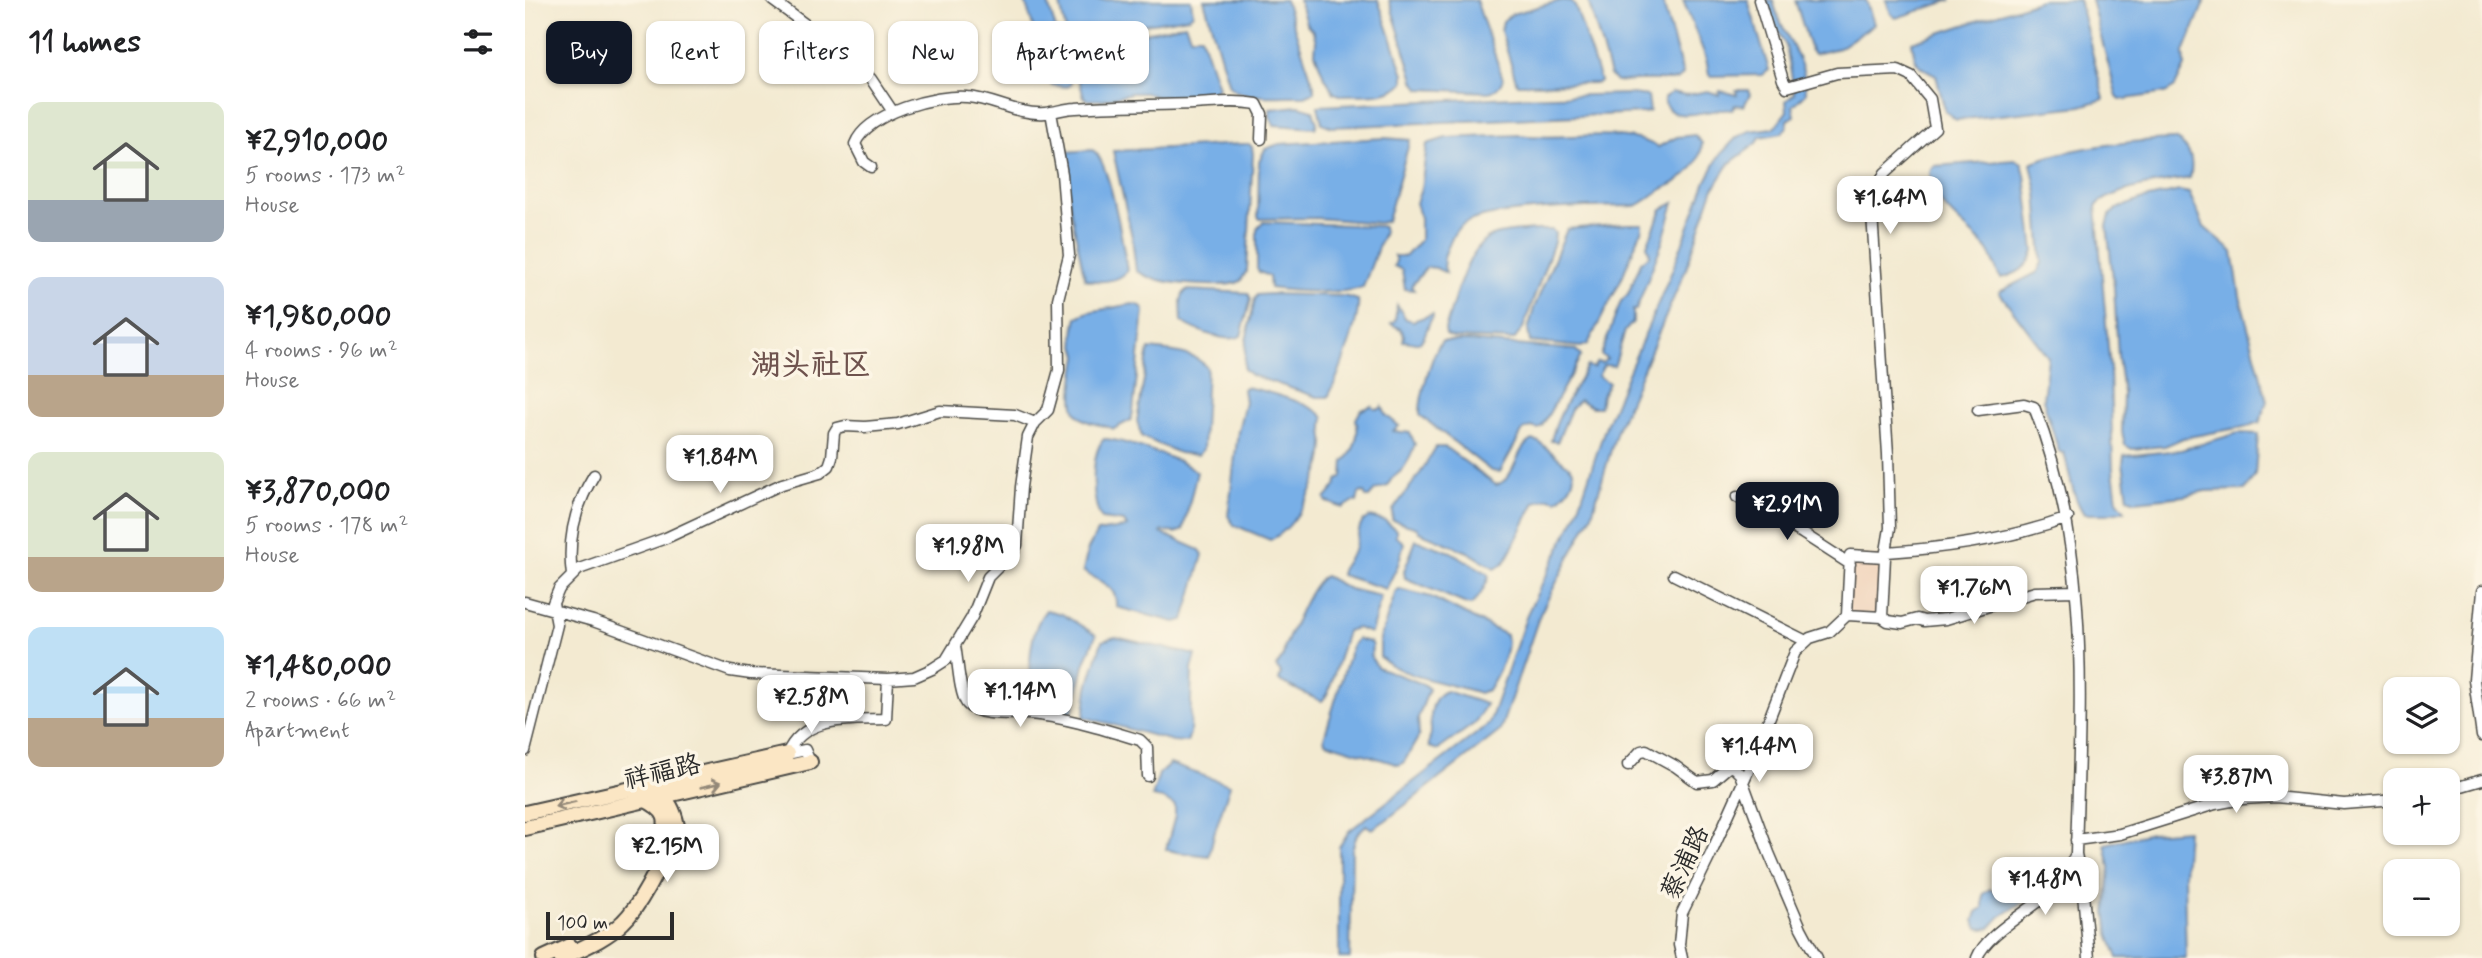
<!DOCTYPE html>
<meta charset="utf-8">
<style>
:root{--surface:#fff;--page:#f6f6f6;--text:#202124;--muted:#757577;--accent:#111827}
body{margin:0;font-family:Mynerve,"LXGW WenKai TC",sans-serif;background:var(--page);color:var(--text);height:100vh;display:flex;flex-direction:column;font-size:26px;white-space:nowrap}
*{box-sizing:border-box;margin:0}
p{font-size:23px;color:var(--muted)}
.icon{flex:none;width:38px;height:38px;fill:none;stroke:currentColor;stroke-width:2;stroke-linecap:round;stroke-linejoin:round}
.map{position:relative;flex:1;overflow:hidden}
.sheet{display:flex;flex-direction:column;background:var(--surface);width:525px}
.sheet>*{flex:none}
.hud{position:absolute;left:21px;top:21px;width:665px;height:63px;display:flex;gap:14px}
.buttons{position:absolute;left:1858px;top:677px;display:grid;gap:14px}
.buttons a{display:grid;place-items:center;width:77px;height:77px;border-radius:14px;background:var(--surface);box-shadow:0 2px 5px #0004;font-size:35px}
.scale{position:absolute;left:21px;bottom:18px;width:128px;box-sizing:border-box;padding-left:7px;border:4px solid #2b2b2b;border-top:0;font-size:19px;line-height:24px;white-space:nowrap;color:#2b2b2b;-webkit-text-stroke:5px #fcf5e5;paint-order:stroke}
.price{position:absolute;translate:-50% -60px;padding:0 16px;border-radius:14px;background:#fff;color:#222;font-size:23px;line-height:46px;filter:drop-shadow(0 2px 4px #0008)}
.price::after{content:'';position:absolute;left:50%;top:42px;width:21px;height:16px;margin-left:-10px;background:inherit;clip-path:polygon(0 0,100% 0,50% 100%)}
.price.on{background:var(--accent);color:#fff}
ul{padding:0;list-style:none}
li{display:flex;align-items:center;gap:21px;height:175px;padding:0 28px}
li span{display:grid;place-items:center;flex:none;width:196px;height:140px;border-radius:14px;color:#555}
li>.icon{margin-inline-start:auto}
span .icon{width:84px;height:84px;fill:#fffc;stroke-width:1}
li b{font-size:30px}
h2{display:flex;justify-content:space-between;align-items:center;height:84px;padding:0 28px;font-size:30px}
.chip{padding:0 24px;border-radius:14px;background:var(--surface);box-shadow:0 2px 5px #0004;font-size:24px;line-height:63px}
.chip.on{background:var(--accent);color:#fff}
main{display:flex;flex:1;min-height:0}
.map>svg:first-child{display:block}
.built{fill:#f1d5bd}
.water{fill:#78afe7;stroke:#526d89;stroke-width:2}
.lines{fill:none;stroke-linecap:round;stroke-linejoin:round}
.minor-casing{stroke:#494844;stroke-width:13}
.secondary-casing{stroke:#494844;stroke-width:18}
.minor{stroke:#fff;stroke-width:10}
.secondary{stroke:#fbe6c4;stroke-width:14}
.oneway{stroke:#938878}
.labels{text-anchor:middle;stroke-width:7;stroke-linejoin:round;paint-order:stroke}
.street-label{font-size:26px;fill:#2b2b2b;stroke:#fcf5e5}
.quarter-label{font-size:30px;font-weight:bold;fill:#6f534e;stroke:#fcf5e5}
</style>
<main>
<section class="sheet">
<h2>11 homes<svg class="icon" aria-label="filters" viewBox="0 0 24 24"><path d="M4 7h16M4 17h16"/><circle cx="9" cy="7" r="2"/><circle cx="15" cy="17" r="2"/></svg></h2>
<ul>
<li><span style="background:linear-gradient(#dfe7d0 70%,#9aa5b1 0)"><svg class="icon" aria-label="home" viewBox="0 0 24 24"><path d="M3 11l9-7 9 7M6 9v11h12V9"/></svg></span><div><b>¥2,910,000</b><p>5 rooms · 173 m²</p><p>House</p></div></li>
<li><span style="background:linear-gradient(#c9d6e8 70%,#b9a48a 0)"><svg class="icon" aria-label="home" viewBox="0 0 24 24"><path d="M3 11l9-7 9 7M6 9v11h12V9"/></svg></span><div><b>¥1,980,000</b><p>4 rooms · 96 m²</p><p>House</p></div></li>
<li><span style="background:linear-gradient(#dfe7d0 75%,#b9a48a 0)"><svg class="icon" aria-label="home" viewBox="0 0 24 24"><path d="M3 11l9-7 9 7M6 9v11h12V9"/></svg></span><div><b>¥3,870,000</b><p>5 rooms · 178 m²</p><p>House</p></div></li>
<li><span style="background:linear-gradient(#bfe0f5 65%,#b9a48a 0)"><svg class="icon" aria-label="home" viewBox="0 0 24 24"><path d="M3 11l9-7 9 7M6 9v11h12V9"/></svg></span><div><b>¥1,480,000</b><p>2 rooms · 66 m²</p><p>Apartment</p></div></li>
</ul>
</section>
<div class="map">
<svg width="1957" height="958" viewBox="0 0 1957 958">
<rect width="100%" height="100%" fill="#fcf5e5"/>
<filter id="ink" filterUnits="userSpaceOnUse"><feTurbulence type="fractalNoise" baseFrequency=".0143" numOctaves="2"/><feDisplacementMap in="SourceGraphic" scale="14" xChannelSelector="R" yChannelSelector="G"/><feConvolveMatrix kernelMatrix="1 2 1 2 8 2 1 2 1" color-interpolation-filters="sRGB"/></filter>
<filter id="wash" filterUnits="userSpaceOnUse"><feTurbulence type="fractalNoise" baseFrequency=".00686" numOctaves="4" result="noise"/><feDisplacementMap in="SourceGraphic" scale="28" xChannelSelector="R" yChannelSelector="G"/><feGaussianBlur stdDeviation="1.57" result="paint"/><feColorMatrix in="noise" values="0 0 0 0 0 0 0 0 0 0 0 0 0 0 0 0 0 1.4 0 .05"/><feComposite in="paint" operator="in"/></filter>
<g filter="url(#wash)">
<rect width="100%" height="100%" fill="#f3ead1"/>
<path class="built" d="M1325,555L1360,557L1357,617L1322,615Z"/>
<path class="water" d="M522,0L546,80V85L542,87L526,85L500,1Z
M534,0H666L668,14L664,17L609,26L564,38L548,39L541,32Z
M679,0H760L789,86V92L780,96C760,95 716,101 704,86Z
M774,0H853L879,74V82C865,98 835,94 815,95L809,93L798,74L790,53L791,41L788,31L781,23Z
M864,0H951L978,79C975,87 971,91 963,92L895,89L890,83Z
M1038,0L1046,1L1051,8L1075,81L1072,83L992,84L976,31L978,21L987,14Z
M1063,0H1137L1158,75L1152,80H1111L1091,82L1085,75Z
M1158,0H1223L1244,70L1237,75L1186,76L1184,75L1181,58Z
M1242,0H1248C1254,31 1282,58 1281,93L1268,106L1270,116L1262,120V127L1257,133L1235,137L1232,143L1205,163L1188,190L1161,269L1092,430L1067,514L1015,614L975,731L861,820L847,829L841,825L832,834L827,850L825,958H814V847L824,831L964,724L1003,612L1051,516L1081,425L1147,271L1181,181L1194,156L1212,137L1225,131L1249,128L1262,111L1261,101L1269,94V89L1261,46L1247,19Z
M1270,0H1341L1349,24L1314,48L1289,54L1286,51Z
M1361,0H1427L1371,18L1366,14Z
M1516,0H1554L1579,99L1556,106L1431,120L1420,111L1411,75C1391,65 1390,65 1387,42Z
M1566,0H1680L1659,52L1660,66L1650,87L1640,93L1595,100L1592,97Z
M660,24L665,36H676L693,87L686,95L632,97L621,93H606L577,100H563L559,97L547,56L549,49Z
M1211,90H1223L1225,94L1219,106L1210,105L1207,110C1188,106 1142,129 1139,98L1147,92L1161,95L1183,91L1194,95L1195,91L1212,95Z
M1105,94L1123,96L1125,111L1119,113L807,127L797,123L793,106L990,97Z
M774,106L788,110L792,123L790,128L749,125L745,117V109Z
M995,135C1037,142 1095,125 1133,147L1152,137L1170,135L1177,143C1176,169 1155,181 1134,191C1125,196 1120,203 1110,206C1075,207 962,207 937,225C929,230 927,239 923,247C918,257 917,263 921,273L911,268L902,267L886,286L889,290L880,289L877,270L869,266L871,261L869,256H881L895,240V218L891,203L896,189L902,144L921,138Z
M859,138L885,140L862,221L854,223L791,218L735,219L733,217L734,162L740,149L754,144Z
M1649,139C1666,147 1669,161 1665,178C1639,183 1590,187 1571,206L1585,370L1588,471L1592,500L1600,510L1582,514H1559C1547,496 1545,474 1539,453L1534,452L1518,399L1523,357L1474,292L1513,272L1517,262L1512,192L1506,163C1539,148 1613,140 1649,139Z
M717,144H724L727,147L728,154L722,270L716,281C701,289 644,284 627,278C621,277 616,273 611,271L607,237L588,151Z
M567,150C584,155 599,250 602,271C594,282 573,283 560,279L546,213L538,154L540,152Z
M1491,160L1497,163L1500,175L1509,251C1504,268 1492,274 1476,278C1469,270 1471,261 1462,249C1443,226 1403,204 1405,171L1409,166Z
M1654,191L1664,193L1679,227L1708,252L1715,296L1742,401L1735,422L1724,426L1658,438L1640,446L1607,449L1600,445L1597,432L1598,393L1593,357L1589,287L1582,226L1585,215L1592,209L1615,200Z
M1149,203L1137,243L1111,310H1108V322L1100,331L1090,364L1089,366L1079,365L1073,376L1084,383L1077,395L1075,407H1067L1054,400L1046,409L1033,440L1032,442L1026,441C1032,414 1049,390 1062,366L1068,368L1072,362L1077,363L1082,359L1076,355L1096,301L1103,294L1116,262L1125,255L1122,245L1137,209Z
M738,222L854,226L858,227L859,232L838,287C820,295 766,291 745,288L744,276L734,272L732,269V229Z
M1101,224H1117V229L1095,282L1063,344L1056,347L1005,342L1003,330L1009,308L1042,229Z
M1014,230H1027L1030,233L1029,242L998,328L989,340L928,338L921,335L920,329C929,303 942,243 970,235C984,231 1000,231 1014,230Z
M662,290L723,293L726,299L716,336C702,344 670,330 657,322L656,301L658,294Z
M745,294L819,296L833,300C836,317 812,380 803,397H792L726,375L719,369L721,341L730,299L732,295Z
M608,304L616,306L619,311L608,412L606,420L589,429C578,424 562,425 553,415C543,404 551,369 553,356C553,354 550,347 550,345C548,337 550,325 552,317L563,312Z
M872,305L881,319L888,321L908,314V317C901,324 901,344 890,343C886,342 882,341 878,341L879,336L876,329L866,324L870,321Z
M917,341H942L1051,350L1056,356L1017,426L1013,429L1006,427L998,430L975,472L966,471L895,415C894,400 907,352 917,341Z
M624,349C642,351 672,352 682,368L678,449L673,455L654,453L617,437L612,421Z
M720,387C737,390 791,404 799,418C796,433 800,433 799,445C798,474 773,528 745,540L709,525L703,516L713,431L720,402L718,389Z
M847,406L850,409H855L857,406L861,415L874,426L868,431L885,433L890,444C887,453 882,465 875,472C869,477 866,477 863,486L850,490L844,497H841L839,492L834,493L832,502L829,501L818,508L802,502L800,499L811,486L812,481L818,476L819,461C830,452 835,433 831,419L836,410Z
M1713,433L1733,434L1730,475L1720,490L1680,491L1659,496L1610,501L1603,498L1598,463L1599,456L1656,450Z
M579,439C599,440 656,459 672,472L658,530L651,533L637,531L636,533L675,550L678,555L659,620L650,622L591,607C593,584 572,582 558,571L563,549L572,532L602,527L599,522L577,519C566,505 565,453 579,439Z
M1007,440L1014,442L1047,469C1053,480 1041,494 1032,500L1024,498L1010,502L982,558L978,564L970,568L943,552L894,532L892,528L867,520L868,510L896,472L911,447H920L971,485C992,479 989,449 1007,440Z
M844,517L860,521L871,530V536L879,543L873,565L861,589L816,575V570L829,550L835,527L838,521Z
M891,540L926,552L962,573L964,577C960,587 954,599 946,605L941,604L880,578L879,571Z
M800,576L824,589L855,596V600L846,633L831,628L822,631L803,694L797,701C790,700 764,685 754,681L756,673L751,667L758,657L760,646C767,631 786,581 800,576Z
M874,589L906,597L981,635C985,653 972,675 963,690L954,693C926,683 877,678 855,657V639L871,591Z
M521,610L537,614L571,635L559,665L549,709L544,715L515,707H504C505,677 501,633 521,610Z
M590,637L671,655L667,669L665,733L662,742L648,741L559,717L563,687L577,641Z
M832,639L845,642L847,646L846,657L852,667L898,684L904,689L893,718L894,736L879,762L874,765L800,742L799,738L827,645Z
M921,691L961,704L950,723L913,750L904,747C903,741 906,737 906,731C905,717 905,696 921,691Z
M645,764L705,785L689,834L684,856L651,852L641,849L650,816V806L638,799L627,797L634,774Z
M1662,830L1659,875L1661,958H1593L1584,934L1581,912L1585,867L1580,844L1626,833Z
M1465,889L1480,898L1501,900L1475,917L1465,928L1459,929L1453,928L1449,921L1452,912L1458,908V894Z"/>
</g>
<g filter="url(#ink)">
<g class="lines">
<g class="minor-casing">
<path id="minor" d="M247,0L322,55L346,79L368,112
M1234,0L1258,80L1262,87L1312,73L1373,70L1386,76L1405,99L1410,128L1360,173L1350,192L1347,214L1363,454L1365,528L1360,557
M346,167L339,162L330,144C342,113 412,94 442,97C469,99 492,115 520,113C531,112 541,108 551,108C590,105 630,105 669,104C690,103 710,100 732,104L737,114L736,139
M1453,410L1499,404L1509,407C1567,553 1555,701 1551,854L1557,883L1564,958
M1212,497L1277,533L1325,564
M1362,552C1423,548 1485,539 1543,518
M47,575C42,538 50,506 69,475
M1149,575L1281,641
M1957,591L1949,680L1957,736
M0,602L68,621L205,671L226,674L363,679L389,677L407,669L421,660L447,617L463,577L489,551L492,545L496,487L503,437L510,423L523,410L534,370L533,299L544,255L537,174L526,112
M1357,617L1360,557L1325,555L1322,615L1357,617L1363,621L1377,623L1392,619L1399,621L1421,619L1510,592L1551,591
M430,646C433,660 434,693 442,704C452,717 490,713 505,714C540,717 581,730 615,740L622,747L623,776
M0,751L32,625L28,603L34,589L54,569L141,538L257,484L295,473L304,466L307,457L309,433L312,428L320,426L340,427L373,424L415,411L490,415L510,423
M262,754C279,715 325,720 361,719L363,679
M262,754L280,750L285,762
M1103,765L1116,751L1121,750L1150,766L1172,782L1188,780L1202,768L1207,766L1215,774L1244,853L1276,928L1292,958
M1923,790L1957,780
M1551,840L1595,834L1690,804L1717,799L1751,797L1819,804L1871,800
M1157,958L1154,945L1157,913L1185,856L1228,760L1270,652L1285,638L1304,632L1322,615
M1452,958C1461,933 1510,908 1530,888C1539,879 1545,865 1551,854"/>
</g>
<g class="secondary-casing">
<path id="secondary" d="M119,799C141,810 146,820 135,841
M0,813L262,754
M0,828L285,762
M19,958L45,946
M36,958C57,948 81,939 98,922C118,903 141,852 152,826C149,811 144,800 131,792"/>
</g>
<use href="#minor" class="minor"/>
<use href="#secondary" class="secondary"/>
</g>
<defs><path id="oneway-shaft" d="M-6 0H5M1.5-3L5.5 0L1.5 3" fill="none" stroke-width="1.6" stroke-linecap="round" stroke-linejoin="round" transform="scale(1.75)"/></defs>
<g class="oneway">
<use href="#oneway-shaft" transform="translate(186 785) rotate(-13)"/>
<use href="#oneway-shaft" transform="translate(40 804) rotate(167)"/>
</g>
</g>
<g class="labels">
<g class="street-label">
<text transform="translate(137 771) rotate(-13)" y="9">祥福路</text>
<text transform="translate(1159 862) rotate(-65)" y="9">蔡浦路</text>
</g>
<g class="quarter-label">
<text x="286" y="374">湖头社区</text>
</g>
</g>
</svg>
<div class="buttons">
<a><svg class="icon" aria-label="layers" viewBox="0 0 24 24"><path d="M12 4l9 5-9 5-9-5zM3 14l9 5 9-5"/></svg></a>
<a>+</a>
<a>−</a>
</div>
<div class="scale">100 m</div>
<b class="price" style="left:1365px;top:236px">¥1.64M</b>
<b class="price" style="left:195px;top:495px">¥1.84M</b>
<b class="price on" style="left:1262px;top:542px">¥2.91M</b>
<b class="price" style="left:443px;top:584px">¥1.98M</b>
<b class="price" style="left:1449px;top:626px">¥1.76M</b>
<b class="price" style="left:495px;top:729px">¥1.14M</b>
<b class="price" style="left:286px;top:735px">¥2.58M</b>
<b class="price" style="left:1234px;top:784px">¥1.44M</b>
<b class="price" style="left:1711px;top:815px">¥3.87M</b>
<b class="price" style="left:142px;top:884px">¥2.15M</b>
<b class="price" style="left:1520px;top:917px">¥1.48M</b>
<div class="hud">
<a class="chip on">Buy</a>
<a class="chip">Rent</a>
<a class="chip">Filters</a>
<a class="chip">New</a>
<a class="chip">Apartment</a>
</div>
</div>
</main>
